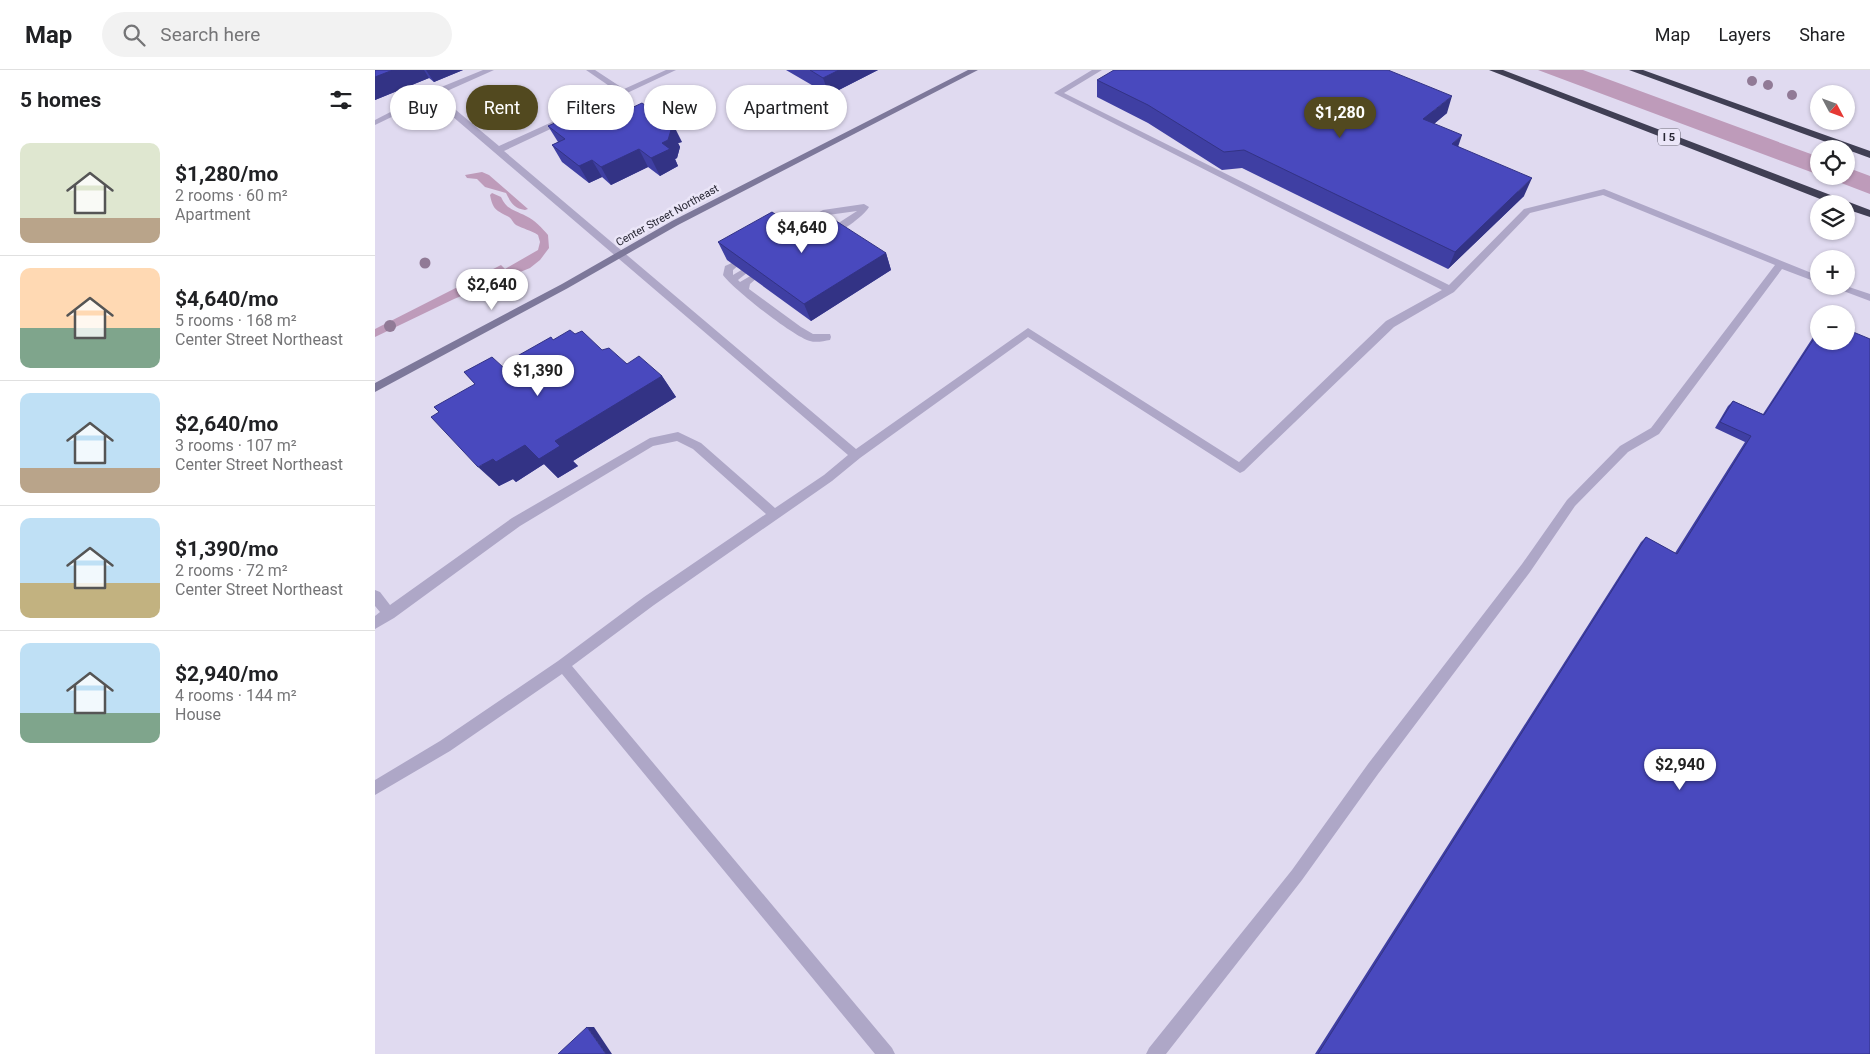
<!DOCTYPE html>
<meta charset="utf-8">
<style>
:root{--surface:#fff;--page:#f2f2f2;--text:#202124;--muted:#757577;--line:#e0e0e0;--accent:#52491f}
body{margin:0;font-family:Roboto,sans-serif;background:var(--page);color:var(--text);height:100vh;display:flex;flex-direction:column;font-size:19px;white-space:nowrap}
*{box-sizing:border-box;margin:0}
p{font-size:16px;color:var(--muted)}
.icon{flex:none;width:28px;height:28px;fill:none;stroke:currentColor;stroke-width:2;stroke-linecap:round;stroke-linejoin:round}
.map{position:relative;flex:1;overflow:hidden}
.details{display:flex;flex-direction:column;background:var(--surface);width:375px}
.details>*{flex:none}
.banner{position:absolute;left:15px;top:15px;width:475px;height:45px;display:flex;gap:10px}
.needle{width:32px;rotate:131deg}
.buttons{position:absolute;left:1435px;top:15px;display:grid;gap:10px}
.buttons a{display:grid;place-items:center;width:45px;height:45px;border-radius:50%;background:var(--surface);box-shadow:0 1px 4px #0004;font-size:25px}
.price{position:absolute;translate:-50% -42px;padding:0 11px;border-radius:18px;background:#fff;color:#222;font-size:16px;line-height:32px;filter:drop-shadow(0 1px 2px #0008)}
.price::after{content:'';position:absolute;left:50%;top:30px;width:15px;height:11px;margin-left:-8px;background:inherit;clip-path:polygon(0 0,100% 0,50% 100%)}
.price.active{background:var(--accent);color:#fff}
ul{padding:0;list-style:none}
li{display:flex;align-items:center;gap:15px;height:125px;padding:0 20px}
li+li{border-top:1px solid var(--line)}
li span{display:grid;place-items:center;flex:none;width:140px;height:100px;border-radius:10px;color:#555}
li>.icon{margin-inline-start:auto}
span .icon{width:60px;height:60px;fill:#fffc;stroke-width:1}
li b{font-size:21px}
h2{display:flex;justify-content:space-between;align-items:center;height:60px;padding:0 20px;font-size:21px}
.chip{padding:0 18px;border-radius:22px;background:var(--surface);box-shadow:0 1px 4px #0004;font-size:18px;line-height:45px}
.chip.active{background:var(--accent);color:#fff}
header{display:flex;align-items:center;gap:30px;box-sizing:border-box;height:70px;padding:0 25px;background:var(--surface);border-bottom:1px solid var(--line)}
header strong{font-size:24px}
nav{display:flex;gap:28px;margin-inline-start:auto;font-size:18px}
.search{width:350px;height:45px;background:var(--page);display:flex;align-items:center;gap:12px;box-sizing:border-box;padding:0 18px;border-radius:28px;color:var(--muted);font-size:19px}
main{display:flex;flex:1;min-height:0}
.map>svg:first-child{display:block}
.green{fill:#be9bba}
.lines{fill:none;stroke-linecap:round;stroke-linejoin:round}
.service{fill:#aea7c7;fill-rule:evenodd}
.secondary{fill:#7d789a;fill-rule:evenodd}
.motorway{fill:#403f54;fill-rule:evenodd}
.tree{fill:#917a96}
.wall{fill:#3f3fa3}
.shaded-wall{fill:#333385}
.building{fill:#4949be;stroke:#333385}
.labels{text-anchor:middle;stroke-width:5;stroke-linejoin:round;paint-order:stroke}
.shield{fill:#ebe6f8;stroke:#62606f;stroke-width:1}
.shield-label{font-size:11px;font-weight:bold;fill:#282734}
.far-street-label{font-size:11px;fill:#282734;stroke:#ebe6f8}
</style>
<header>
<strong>Map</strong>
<div class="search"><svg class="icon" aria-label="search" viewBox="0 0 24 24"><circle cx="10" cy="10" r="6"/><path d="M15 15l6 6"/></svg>Search here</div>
<nav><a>Map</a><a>Layers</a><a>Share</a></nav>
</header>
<main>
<section class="details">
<h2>5 homes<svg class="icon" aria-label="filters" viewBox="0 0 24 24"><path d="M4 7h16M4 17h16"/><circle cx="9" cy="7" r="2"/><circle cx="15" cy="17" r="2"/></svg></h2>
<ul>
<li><span style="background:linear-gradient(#dfe7d0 75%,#b9a48a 0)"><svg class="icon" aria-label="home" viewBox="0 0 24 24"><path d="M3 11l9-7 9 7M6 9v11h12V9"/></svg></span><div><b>$1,280/mo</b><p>2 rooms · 60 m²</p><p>Apartment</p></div></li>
<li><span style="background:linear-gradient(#ffd9b3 60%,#7fa58c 0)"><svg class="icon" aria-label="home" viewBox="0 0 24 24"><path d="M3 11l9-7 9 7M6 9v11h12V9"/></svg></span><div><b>$4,640/mo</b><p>5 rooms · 168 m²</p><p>Center Street Northeast</p></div></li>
<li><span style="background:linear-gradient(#bfe0f5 75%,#b9a48a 0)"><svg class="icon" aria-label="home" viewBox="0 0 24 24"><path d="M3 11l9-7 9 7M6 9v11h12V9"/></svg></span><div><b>$2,640/mo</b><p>3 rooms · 107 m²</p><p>Center Street Northeast</p></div></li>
<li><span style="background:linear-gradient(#bfe0f5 65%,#c2b280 0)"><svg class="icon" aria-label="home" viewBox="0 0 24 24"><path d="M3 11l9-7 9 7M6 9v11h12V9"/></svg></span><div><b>$1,390/mo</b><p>2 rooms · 72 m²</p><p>Center Street Northeast</p></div></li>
<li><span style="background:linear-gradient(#bfe0f5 70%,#7fa58c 0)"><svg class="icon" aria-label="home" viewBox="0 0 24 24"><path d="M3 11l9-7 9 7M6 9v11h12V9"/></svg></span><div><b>$2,940/mo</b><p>4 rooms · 144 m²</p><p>House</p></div></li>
</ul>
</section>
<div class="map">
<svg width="1495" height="984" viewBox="0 0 1495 984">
<rect width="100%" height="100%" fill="#e0daf0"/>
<path class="green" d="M1163,0H1208L1444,87V105Z
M1471,97L1495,106V124L1448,106H1471Z
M107,102L114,105L153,139L150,140C139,138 136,133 131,123L110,117L102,109L92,108L90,105Z
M117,123L126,127C132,140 139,140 151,146C160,150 167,158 173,165L174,178L165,190L155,198L79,229L0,267V259L126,195L130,199L163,180L165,172L163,165C156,160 148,159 141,155C138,153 137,149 134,147C121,140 118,140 115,125Z"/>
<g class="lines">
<path class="service" d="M108,0H119L63,25L124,76L243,22L211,0H220L249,19L291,0H301L129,81L481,379L653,258L864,392L1011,251L1067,220L679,23L717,0H727L689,23L1074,215L1149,139L1229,119L1444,206V213L1407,199L1284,364L1253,382L1200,436L1155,502L1003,704L927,810L791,984H771L774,978L917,800L993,694L1147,494L1192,430L1245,376L1276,358L1400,195L1228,125L1155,143L1079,222L1019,257L869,401L865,403L653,267L485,388L457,411L279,535L197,596L517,978L520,984H500L187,604L75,681L0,725V710L65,671L183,591L269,527L391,444L318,379L302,371L278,376L145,456L19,548L0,559V546L5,542L0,536V520L5,522L15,535L137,448L275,368L303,362L326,373L400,438L449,405L473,385L56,28L0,55V50L54,22Z
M489,134L494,137C488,147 461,167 450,165L448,163L482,141L453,145L414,166H408L406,164L448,140Z
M359,192L364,195L358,200V205L368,199L373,202L363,210L365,212L377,205L382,208L375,214L374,219L426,257L438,264H455L456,267L455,270C449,271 441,273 435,271C419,267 358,219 348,205L350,196Z
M1455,216H1471L1495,224V231Z"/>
<path class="secondary" d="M593,0H603L303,155L193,218L0,322V313L187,214L297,151Z"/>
<path class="motorway" d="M1114,0H1128L1495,140V147L1471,139V134H1458Z
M1254,0H1268L1495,81V88Z"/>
</g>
<g class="tree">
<circle cx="1377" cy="11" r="5"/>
<circle cx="1393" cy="15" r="5"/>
<circle cx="1417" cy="25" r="5"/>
<circle cx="50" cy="193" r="5.5"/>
<circle cx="101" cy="215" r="5.5"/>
<circle cx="15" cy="256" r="6"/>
</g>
<path class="wall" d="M0,0H88L59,12L54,8L0,30Z
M411,0H503L454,25Z
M722,10L1072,43L1059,54L1083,76L1149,126L1073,199L867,98L847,100L773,53L722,27Z
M250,41L307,72L303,73L305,77L302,88L300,89L303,96L285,106L273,97L236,115L227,107L214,113L187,92L177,75L183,72L173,56Z
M431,165L511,183L516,200L436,251L352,190L343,172Z
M1444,258V271L1495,984H940L1266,472L1271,467L1300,483L1370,372L1340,358L1353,336L1358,331L1388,344Z
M200,264L227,280L252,294L287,306L301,327L198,391L203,396L183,408L169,394L141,412L138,409L124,416L64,342L100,314L89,302L129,298L133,296L130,293L178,270Z"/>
<path class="shaded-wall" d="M18,0H49L54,8L0,30V7Z
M51,0H88L59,12Z
M464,0H503L454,25L448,8Z
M1077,26L1072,43L1043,67L1048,49Z
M298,54L307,72L303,73L305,77L302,88L300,89L303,96L285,106L276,88L287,73L292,57Z
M1087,65L1081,83L1077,74Z
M264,79L273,97L236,115L226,97Z
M217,90L227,107L214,113L204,96Z
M1157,108L1149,126L1073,199L1080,182Z
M511,183L516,200L436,251L429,234Z
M287,306L301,327L198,391L203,396L183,408L164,389L180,371Z
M150,375L169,394L141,412L121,392Z
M118,389L138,409L124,416L103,397Z
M212,957H219L237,984H231Z"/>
<path class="building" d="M0,0H18L0,7Z
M435,0H464L448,8Z
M739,0H1013L1077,26L1048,49L1087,65L1077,74L1157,108L1080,182L869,80L849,82L773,35L722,10Z
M234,29L250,41L267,33L298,54L292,57L296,60L293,70L287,73L295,79L276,88L264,79L226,97L217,90L204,96L177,75L190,69L173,56Z
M397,142L431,165L458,149L511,183L429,234L343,172Z
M1471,259L1495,269V984H943L1271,467L1302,484L1376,366L1345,352L1358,331L1389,345L1444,261V271H1471Z
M195,260L200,264L207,261L227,280L234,278L252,294L264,286L287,306L180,371L185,376L164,389L150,375L121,392L118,389L103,397L56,347L64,342L59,337L100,314L89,302L117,287L129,298L133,296L130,293L176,267L178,270Z
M212,957L231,984H183Z"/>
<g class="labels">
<rect class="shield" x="1283" y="58.5" width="22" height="17" rx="4"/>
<g class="shield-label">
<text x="1294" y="71">I 5</text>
</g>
<g class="far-street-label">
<text transform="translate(292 145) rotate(-29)" y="4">Center Street Northeast</text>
</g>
</g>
</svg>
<div class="buttons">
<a><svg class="needle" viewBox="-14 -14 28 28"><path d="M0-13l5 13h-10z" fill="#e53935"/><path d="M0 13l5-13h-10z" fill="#757577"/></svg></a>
<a><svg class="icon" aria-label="locate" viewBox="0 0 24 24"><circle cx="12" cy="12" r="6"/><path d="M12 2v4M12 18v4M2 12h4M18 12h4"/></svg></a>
<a><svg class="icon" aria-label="layers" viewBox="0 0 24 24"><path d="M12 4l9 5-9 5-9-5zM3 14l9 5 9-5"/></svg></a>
<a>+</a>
<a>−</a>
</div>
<b class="price active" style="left:965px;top:69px">$1,280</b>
<b class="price" style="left:427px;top:184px">$4,640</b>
<b class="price" style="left:117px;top:241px">$2,640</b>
<b class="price" style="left:163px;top:327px">$1,390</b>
<b class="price" style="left:1305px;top:721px">$2,940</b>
<div class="banner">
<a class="chip">Buy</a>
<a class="chip active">Rent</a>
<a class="chip">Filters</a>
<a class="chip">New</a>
<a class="chip">Apartment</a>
</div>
</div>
</main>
